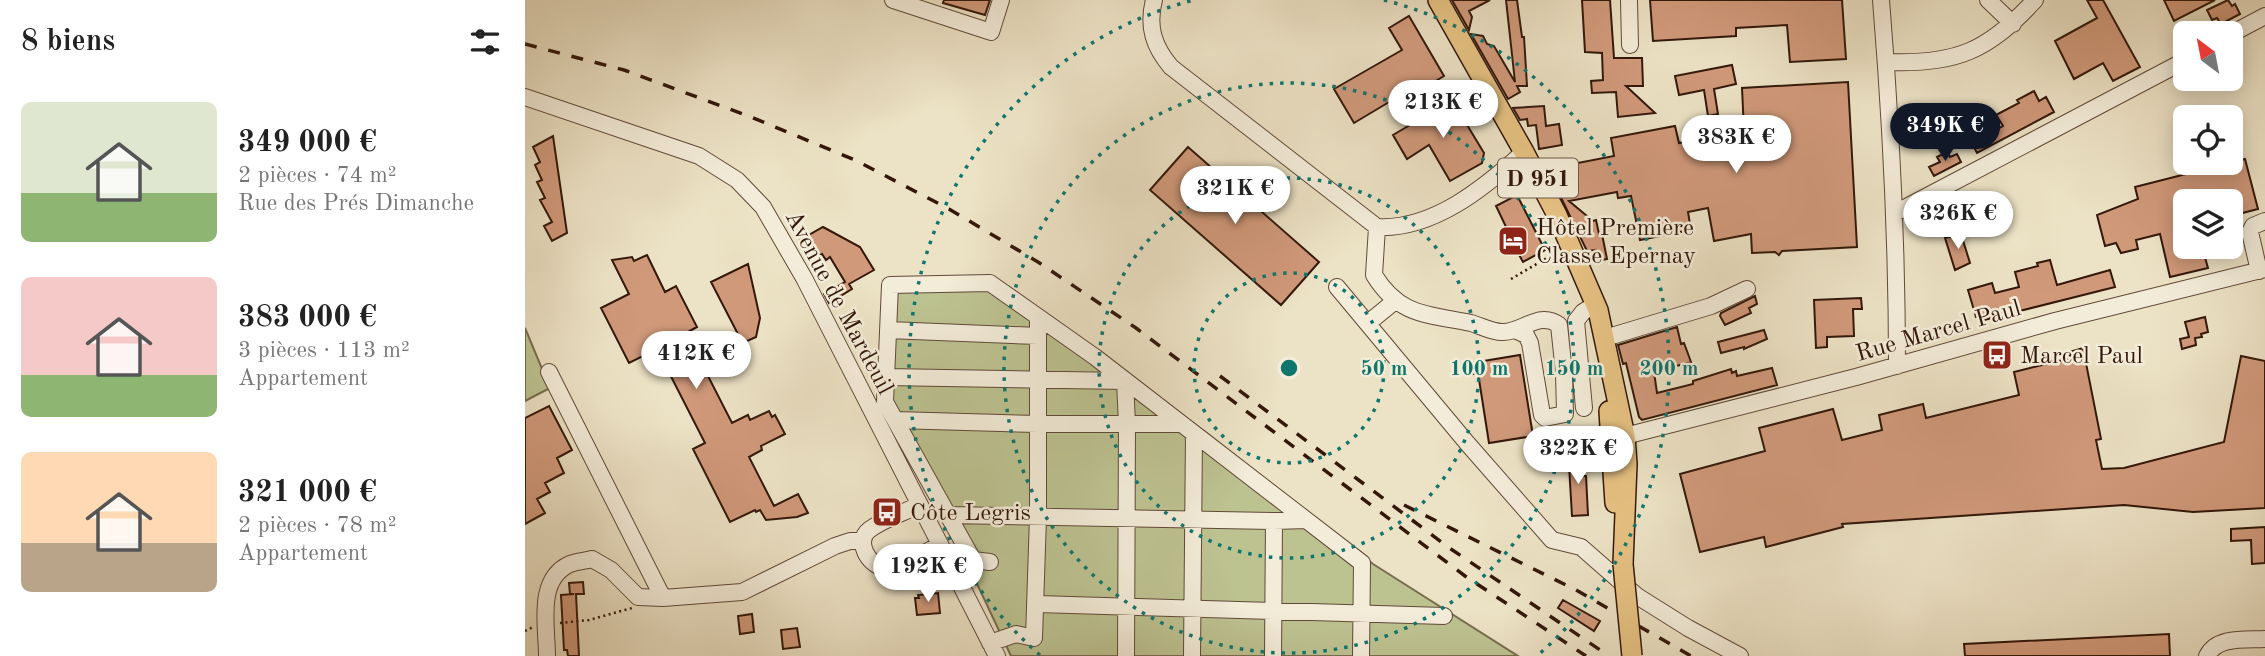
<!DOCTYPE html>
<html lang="fr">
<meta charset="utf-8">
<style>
:root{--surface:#fff;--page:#f6f6f6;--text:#222;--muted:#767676;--accent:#111827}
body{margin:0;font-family:"Old Standard TT",serif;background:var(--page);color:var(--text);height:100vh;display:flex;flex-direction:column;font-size:26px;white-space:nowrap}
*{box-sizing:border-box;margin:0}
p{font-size:23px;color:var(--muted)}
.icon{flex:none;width:38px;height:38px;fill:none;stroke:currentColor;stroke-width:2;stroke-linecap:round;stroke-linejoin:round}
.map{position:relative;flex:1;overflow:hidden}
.sheet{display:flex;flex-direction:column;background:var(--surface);width:525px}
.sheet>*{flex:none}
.needle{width:46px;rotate:328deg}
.fabs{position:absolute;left:1648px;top:21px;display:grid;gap:14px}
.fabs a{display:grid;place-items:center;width:70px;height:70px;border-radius:10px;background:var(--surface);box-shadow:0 4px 18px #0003;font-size:35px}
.price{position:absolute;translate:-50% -60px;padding:0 16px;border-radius:24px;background:#fff;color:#222;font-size:23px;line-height:46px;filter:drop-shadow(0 2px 4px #0008)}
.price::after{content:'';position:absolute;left:50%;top:42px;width:21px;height:16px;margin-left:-10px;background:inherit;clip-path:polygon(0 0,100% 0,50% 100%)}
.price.on{background:var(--accent);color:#fff}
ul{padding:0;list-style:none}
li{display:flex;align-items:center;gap:21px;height:175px;padding:0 21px}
li span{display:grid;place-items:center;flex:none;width:196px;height:140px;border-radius:10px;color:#555}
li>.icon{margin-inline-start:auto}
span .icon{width:84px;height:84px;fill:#fffc;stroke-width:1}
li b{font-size:30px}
h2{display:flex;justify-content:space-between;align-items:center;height:84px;padding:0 21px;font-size:30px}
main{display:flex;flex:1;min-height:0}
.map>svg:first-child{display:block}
.green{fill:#bdc291;stroke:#786d4e;stroke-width:2}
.building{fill:#d0997a;stroke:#33180a;stroke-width:2}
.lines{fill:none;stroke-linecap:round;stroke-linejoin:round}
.minor-casing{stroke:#614a39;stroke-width:18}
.major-casing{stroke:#33180a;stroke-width:22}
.path{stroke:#33180a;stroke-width:2.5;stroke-dasharray:2 3.5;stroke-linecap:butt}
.minor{stroke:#f3ecd9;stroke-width:16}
.major{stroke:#e6c182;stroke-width:19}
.rail{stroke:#33180a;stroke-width:3.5;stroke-dasharray:12 12;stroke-linecap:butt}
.major-bridge-casing{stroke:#33180a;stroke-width:22;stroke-linecap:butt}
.major-bridge{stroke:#e6c182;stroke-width:19}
.ring{fill:none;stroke:#0f766e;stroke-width:3.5;stroke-dasharray:3.5 7}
.labels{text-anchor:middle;stroke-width:5;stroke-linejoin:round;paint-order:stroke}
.shield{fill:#f3ecd9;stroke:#6d5848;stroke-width:2}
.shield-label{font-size:23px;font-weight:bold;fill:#33180a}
.poi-label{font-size:24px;fill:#33180a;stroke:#f3ecd9;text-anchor:start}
.street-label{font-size:24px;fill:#33180a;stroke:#f3ecd9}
.centre{fill:#0f766e;stroke:#f3ecd9;stroke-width:3.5}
.ring-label{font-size:21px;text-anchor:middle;font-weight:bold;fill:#0f766e;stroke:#f3ecd9;stroke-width:5;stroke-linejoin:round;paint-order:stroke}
</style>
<main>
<section class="sheet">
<h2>8 biens<svg class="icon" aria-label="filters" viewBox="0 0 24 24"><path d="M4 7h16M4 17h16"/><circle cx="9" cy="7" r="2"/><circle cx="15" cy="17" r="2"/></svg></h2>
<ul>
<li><span style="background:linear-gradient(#dfe7d0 65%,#8fb573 0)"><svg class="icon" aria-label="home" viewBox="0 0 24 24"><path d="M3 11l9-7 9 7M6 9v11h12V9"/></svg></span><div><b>349 000 €</b><p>2 pièces · 74 m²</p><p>Rue des Prés Dimanche</p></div></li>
<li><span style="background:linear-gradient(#f6c9c9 70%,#8fb573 0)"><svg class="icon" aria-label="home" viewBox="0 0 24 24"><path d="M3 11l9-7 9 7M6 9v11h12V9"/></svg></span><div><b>383 000 €</b><p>3 pièces · 113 m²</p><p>Appartement</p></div></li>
<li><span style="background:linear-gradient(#ffd9b3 65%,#b9a48a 0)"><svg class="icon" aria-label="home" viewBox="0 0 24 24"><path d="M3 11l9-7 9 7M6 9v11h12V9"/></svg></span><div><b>321 000 €</b><p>2 pièces · 78 m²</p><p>Appartement</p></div></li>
</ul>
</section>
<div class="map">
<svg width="1740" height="656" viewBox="0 0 1740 656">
<rect width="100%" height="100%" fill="#ece2c5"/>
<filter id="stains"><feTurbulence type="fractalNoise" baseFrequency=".00286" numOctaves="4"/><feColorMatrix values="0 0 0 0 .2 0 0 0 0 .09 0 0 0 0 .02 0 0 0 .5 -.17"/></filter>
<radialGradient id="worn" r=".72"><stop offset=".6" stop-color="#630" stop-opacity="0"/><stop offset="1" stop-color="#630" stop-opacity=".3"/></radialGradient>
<path class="green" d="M471,279L683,434L848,564L993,656H486L454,588L355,404L360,284Z
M0,328L25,388L0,401Z"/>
<path class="building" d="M419,0H465L460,15L418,3Z
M927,0H965L944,11L947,17L944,30Z
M981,0H992L997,37H999L1002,86H992L995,92L983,99L946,34L958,36L962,44L969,46L990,82Z
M1057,0H1085L1089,58H1117L1118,86H1101L1130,113L1093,117L1091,92L1067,93L1066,81L1078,80L1077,53L1060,52Z
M1125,0H1317L1321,59L1265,62L1262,25L1211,28V36L1128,41Z
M1562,0H1578L1615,67L1588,81L1578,63L1549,79L1530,41L1572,18Z
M1639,0H1690L1649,21Z
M1703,0L1707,6L1710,4L1715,14L1696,24L1692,18L1687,20L1682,10Z
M884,16L919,76L899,88L896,83L829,123L809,89L877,50L864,28Z
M1207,65L1211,84L1189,89L1193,114L1183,116L1179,90L1154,95L1150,76Z
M1323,82L1332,247L1257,251L1254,255L1250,252L1227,253L1226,234L1189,241L1183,208L1163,212L1166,230L1115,240L1106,196L1093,198L1092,192L1044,201L1068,221L1071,220L1074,234H1077L1082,259L1073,261L1071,250L1062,251L1022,169L1089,156L1086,138L1150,126L1154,143L1219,131L1217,88Z
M1509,91L1514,101L1521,97L1529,112L1452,153L1442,134L1455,127L1460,136L1478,126L1471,115L1494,103L1492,100Z
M927,100L959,153L957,163L925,181L904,145L882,159L868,135Z
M1019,106L1021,126L1034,124L1037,145L1014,149L1011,125L1003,126L1002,119L995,120L988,108Z
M28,136L42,233L27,241L19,226L27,222L15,200L20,198L12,182L17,180L10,165L15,162L8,147Z
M663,147L794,262L756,305L625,190Z
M1422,152L1425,157L1432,154L1436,162L1409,176L1404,167L1415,162L1412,157Z
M1720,159L1733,209L1706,216V201H1661V247H1677L1683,268L1645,277L1635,234L1611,240L1613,249L1596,253L1591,243L1580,246L1572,215L1613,199L1610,187Z
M992,195L1020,250L998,262L992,251L988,253L978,233L983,231L971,206Z
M298,227L335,247L349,270L324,284L327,289L304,303L299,294L320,282L305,257L301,260L297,254L287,259L275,240Z
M1436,234L1445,263L1430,270L1420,238Z
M122,255L140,292L151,286L172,327L161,333L207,423L223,415L225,420L244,411L247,417L250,415L260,434L236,446L237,450L224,457L249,506L273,494L283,513L272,517L241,520L235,510L231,512L230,510L205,522L168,449L180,443L132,349L104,363L76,308L104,294L87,260L107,257L109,261Z
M1525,260L1532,285L1585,270L1590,287L1455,321L1454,316L1451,317L1443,290L1467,283L1470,293L1494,287L1490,272L1513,266L1512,263Z
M223,264L235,318L231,337L220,342L216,340L186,282Z
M1230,296L1232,304L1224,308L1226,313L1200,325L1195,316L1196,313Z
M1336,298L1337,309H1328L1329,336L1302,337V347L1291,348L1289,300Z
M1680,317L1683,332L1676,334L1677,337L1670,338L1671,345L1657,349L1655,339L1664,337L1660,322Z
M1152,327L1156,344L1159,343L1166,362L1129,372L1132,393L1168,384V381L1206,369L1207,373L1211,371L1212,376L1247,368L1252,385L1117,420L1114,417L1101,363L1098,364L1093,345Z
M1239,330L1242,339L1219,349V347L1196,353L1193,342Z
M1558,348L1576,439L1571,440L1577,469L1599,468L1699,442L1716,356L1740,361V508L1668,512L1599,505L1317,524L1318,527L1241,547L1239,537L1175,552L1155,474L1240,451L1234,428L1308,409L1317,440L1357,430L1354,415L1398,404L1401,418L1494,395L1489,372L1542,359L1541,353Z
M995,355L1008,436L964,443L953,373L942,375L940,364Z
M24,406L47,450L32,458L39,473L20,483L25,492L12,499L20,513L0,524V418Z
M1055,454L1057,476H1061L1063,515L1047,516L1044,465H1042L1041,455Z
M1740,527V563L1727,564L1726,540L1706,541V529Z
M58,582L59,594H51L54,656H43L42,650H39L36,595L49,594H45L44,583Z
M413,593L415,613L392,615L390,598H394L393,595Z
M1038,600L1075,621L1069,631L1033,608Z
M227,614L229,632L215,634L213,616Z
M272,628L275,647L258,649L256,630Z
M1644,634L1645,656H1440L1439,644Z"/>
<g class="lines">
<g class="minor-casing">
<path id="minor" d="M368,0L466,32L476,0
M629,0C622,27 629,47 646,67L852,227C908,230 959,188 999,152
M1104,0L1105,45
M1356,0C1366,122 1372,243 1372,366
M1463,0L1488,24
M1706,34L1740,16
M1361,62C1431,65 1463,51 1510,0
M0,97L174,156L212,180L238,207L279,278L472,656
M1370,213L1661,60
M852,227L849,275C875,317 903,314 946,323C956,326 967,332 977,332C997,333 1014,310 1034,325L1039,373L1040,414L1020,418L1017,415L1005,343L1001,335L990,330
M1734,271L1725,232L1728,226L1740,221
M812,287L942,443L1027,540L1056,547L1112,596L1163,628L1215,656
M843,323L870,301
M363,330L513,336
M1080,338L1186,306L1222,289
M24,372L138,598
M361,377L600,381L602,424L601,656
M1059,408L1051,321L1058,312L1071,304
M370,420L513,424H656
M1100,436L1331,377L1530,321L1740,269
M394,505C378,513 359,519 344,530C330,541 343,565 359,568C375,571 401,552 415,544
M423,515L749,521L781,520
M465,562L448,560L360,402L365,285L465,283L570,357L837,563L836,656
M512,604L919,616
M465,643L491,634L509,638L513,517V317
M22,656C22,626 11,579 45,564C52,561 60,561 67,559L86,570L113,597L138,598L217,592L310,546L325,541H337
M667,656L669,434
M748,656L749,521
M1682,656C1692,636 1720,640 1740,639"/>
</g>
<g class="major-casing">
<path id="major" d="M913,0L999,152L1032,215L1073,310L1100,436L1102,464L1098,564
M1084,411L1090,503"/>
</g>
<path class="path" d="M986,279L1032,252
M35,623L64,620L107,608
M0,631L8,627"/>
<use href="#minor" class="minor"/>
<use href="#major" class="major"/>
<path class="rail" d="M0,44L99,70L226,117L330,160L424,209L513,262L611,328L940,576L1061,656
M695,376L923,547L1084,656
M879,505L1051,590L1166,656"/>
<g class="major-bridge-casing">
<path id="major-bridge" d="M1098,564L1107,656"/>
</g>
<use href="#major-bridge" class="major-bridge"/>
</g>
<g class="ring">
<circle cx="764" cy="368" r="95"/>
<circle cx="764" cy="368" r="190"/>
<circle cx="764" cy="368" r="285"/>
<path d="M515 655A380 380 0 0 1 669 0M859 0A380 380 0 0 1 1013 655"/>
</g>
<defs>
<g id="hotel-square" transform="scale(1.575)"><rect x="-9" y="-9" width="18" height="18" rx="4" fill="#8f2418" stroke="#f3ecd9"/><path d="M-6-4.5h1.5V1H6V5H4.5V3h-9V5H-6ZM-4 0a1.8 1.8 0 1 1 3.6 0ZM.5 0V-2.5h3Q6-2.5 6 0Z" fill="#fff"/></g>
<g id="bus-square" transform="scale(1.575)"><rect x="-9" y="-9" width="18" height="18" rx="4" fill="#8f2418" stroke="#f3ecd9"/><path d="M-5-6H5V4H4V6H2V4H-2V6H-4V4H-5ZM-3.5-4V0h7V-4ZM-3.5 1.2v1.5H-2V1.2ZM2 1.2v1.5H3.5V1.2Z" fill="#fff"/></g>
</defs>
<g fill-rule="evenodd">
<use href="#hotel-square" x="988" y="241"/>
<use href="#bus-square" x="1472" y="355"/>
<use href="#bus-square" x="362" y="512"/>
</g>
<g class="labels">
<rect class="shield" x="973" y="158.5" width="80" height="39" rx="5"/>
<g class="shield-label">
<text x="1013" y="186">D 951</text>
</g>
<g class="poi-label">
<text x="1011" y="235">Hôtel Première<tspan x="1011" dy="28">Classe Epernay</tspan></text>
<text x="1495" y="363">Marcel Paul</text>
<text x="385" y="520">Côte Legris</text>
</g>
<g class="street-label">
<text transform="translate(315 302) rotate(62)" y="8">Avenue de Mardeuil</text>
<text transform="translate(1413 330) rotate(-16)" y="8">Rue Marcel Paul</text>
</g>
</g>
<circle cx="764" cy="368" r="10" class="centre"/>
<g class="ring-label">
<text x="859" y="375">50 m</text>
<text x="954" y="375">100 m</text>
<text x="1049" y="375">150 m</text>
<text x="1144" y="375">200 m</text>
</g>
<rect width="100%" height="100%" filter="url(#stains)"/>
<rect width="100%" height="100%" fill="url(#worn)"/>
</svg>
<div class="fabs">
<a><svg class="needle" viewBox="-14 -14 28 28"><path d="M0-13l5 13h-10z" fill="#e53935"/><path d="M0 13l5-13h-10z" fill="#767676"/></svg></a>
<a><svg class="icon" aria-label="locate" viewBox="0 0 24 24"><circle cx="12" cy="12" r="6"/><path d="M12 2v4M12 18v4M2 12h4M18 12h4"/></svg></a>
<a><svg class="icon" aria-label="layers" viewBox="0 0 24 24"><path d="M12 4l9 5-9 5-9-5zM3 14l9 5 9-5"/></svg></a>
</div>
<b class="price" style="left:918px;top:140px">213K €</b>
<b class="price on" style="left:1420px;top:163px">349K €</b>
<b class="price" style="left:1211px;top:175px">383K €</b>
<b class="price" style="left:710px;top:226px">321K €</b>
<b class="price" style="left:1433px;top:251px">326K €</b>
<b class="price" style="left:171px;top:391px">412K €</b>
<b class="price" style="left:1053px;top:486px">322K €</b>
<b class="price" style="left:403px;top:604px">192K €</b>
</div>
</main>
